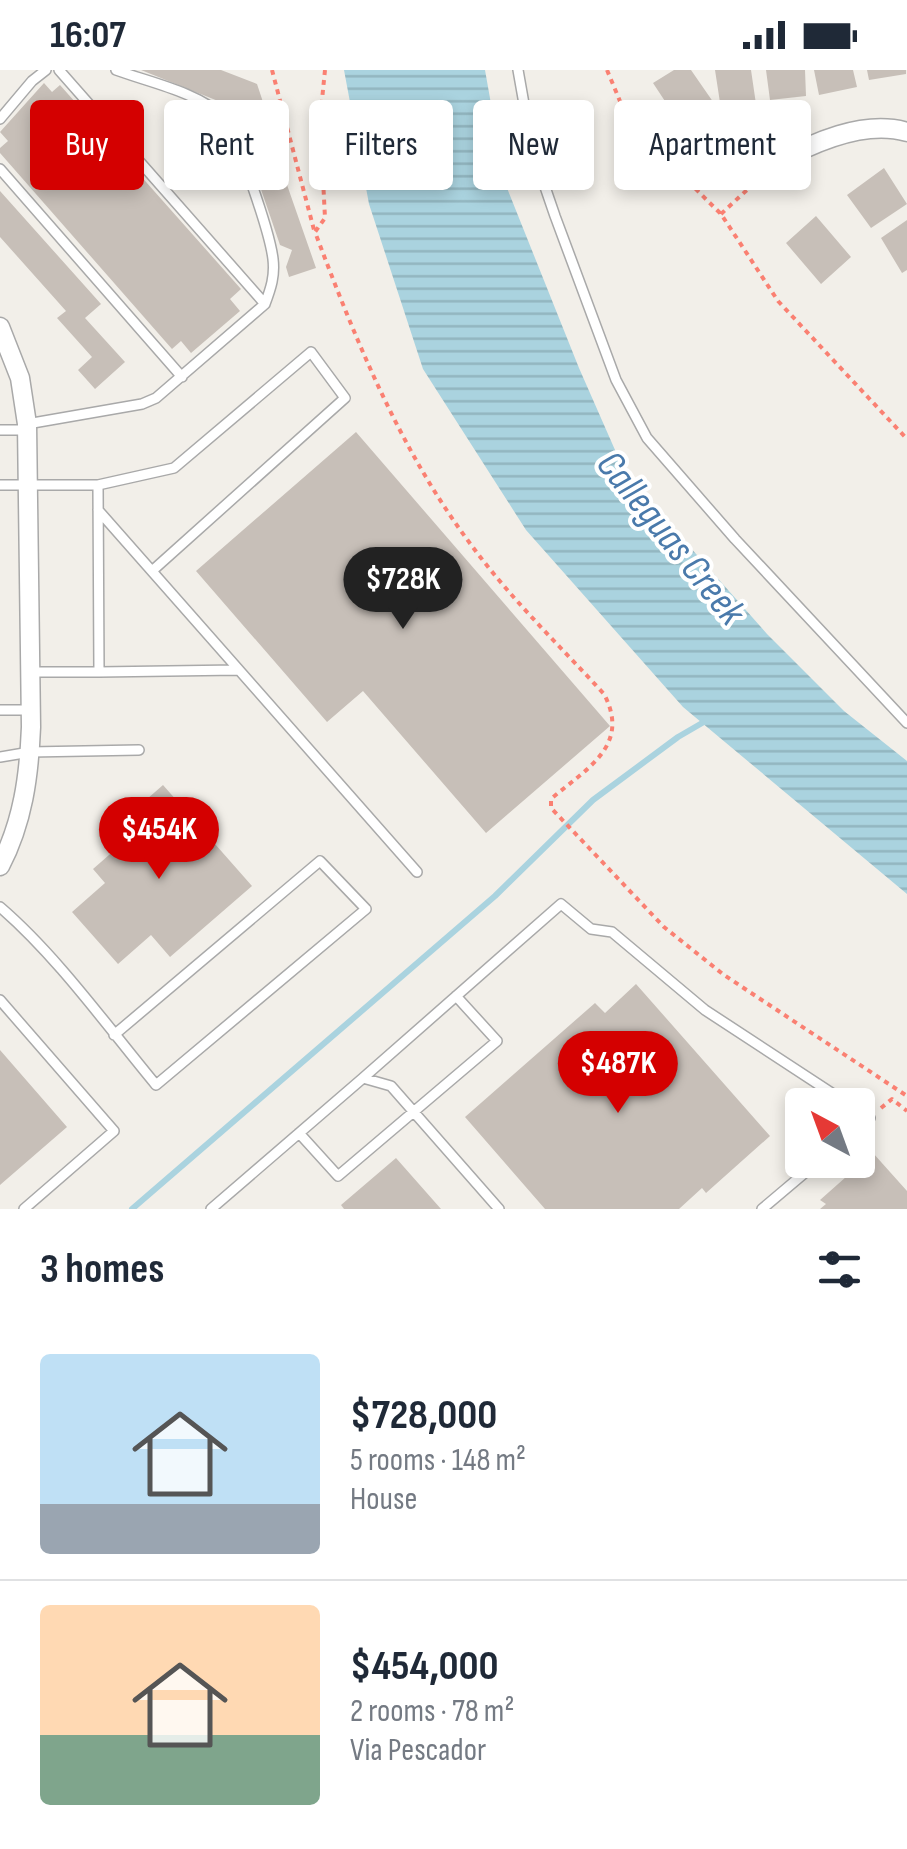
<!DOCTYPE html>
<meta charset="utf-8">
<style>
:root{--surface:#fff;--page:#f2f2f3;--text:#1f2937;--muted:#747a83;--line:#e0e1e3;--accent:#d40000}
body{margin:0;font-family:"Sofia Sans Condensed",sans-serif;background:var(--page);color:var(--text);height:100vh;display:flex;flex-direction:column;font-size:38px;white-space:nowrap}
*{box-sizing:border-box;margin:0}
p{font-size:32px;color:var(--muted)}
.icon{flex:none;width:55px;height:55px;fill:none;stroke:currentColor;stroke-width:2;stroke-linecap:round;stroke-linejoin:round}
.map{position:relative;height:1139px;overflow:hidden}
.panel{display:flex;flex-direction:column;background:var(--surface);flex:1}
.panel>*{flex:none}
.guide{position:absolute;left:30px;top:30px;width:848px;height:90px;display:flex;gap:20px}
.needle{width:65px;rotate:319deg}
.buttons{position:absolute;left:785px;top:1018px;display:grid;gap:20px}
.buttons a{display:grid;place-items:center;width:90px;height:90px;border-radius:10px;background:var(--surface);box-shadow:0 5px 15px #0003;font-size:50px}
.price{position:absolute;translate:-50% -85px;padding:0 22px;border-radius:35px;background:var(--accent);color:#fff;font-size:32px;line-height:65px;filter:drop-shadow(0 2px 5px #0008)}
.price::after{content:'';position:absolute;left:50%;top:60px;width:30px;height:22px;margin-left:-15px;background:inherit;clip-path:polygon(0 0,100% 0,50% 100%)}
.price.on{background:#222;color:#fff}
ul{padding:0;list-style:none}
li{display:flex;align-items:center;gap:30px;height:250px;padding:0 40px}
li+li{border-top:2px solid var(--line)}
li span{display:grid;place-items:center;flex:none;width:280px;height:200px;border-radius:10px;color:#555}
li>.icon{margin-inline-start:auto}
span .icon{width:120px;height:120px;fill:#fffc;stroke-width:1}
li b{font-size:42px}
h2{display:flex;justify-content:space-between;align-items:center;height:120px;padding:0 40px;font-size:42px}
.chip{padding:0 35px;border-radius:10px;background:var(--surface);box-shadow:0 5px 15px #0003;font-size:35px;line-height:90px}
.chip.on{background:var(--accent);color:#fff}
.status{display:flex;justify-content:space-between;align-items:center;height:70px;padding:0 50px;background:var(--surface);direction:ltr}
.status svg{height:28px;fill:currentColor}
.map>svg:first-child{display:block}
.water{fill:url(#water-rules)}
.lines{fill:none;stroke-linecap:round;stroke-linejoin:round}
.stream{stroke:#aad3df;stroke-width:6}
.building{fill:#c7bfb8}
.lane-casing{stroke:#a9a9a9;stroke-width:12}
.street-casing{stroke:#a9a9a9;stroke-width:21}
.path{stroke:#fa8072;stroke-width:4;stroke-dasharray:5 5;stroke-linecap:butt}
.lane{stroke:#fff;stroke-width:9}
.street{stroke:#fff;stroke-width:18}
.labels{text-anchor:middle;stroke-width:8;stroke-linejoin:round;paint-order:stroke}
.water-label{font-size:40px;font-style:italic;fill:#4a7aab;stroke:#fff}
</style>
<div class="status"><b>16:07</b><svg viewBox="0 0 49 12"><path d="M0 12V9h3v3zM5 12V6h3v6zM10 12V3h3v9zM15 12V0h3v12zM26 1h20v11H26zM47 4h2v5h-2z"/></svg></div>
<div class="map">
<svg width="907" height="1139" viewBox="0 0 907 1139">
<defs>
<pattern id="water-rules" width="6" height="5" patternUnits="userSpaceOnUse" patternTransform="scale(2.5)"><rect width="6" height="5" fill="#aad3df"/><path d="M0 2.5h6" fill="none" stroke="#92b5bf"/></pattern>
</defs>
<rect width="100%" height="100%" fill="#f2efe9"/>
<path class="water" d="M344,0H485L505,113L579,298L626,405L767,564L844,641L907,691V824L683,637L526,460L423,299L369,134Z"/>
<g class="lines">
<path class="stream" d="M132,1139L495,826L593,730L678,667L709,649"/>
</g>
<path class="building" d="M141,0H221L257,14L280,83L278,89L316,198L289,207L286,197L292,180L280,175L233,37Z
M674,0H691L718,39L684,60L653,13Z
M715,0H751L756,34L721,39Z
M766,0H805L806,26L770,30Z
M814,0H853L857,17L819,25Z
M867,0H906V4L869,10Z
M44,13L52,22L60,15L241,219L230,229L240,241L191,283L181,271L172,279L0,83V78L8,71L0,62Z
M884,98L907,134L871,158L847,125Z
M0,121L101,234L85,248L125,292L95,319L78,300L92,287L57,248L66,241L0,167Z
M816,146L851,187L821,214L786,173Z
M907,150V200L902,203L881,168Z
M356,362L610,656L486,763L363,621L327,652L196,501Z
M163,715L252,816L170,887L151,865L118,894L72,842L105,813L93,799L125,771L114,758Z
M636,914L770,1066L706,1123L702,1118L679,1139H545L465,1047L595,933L605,943Z
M0,980L67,1057L0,1115Z
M873,1083L907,1121V1139H820L826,1134L820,1130Z
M396,1088L441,1139H344L341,1135Z"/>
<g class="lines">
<g class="lane-casing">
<path id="lane" d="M59,0L265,234
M518,0L532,79L555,146L616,310L647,368L735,469L907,653
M0,49L32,11L46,0
M0,99L182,307
M27,354L142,334L156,328L265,234C271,218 275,206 273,189C270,164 237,63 221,46C201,23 145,11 116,0
M0,360H27
M0,415H98L99,602H30
M98,415L174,398L311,282L345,328L152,501
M98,440L417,802
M99,602L238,600
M0,640H31
M0,687L30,682L139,680
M0,837C57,886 107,956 156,1015L366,839L320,791L114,965
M0,930L114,1061L24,1139
M363,1008L561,834L591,859L612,862L705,940L850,1035
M858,1040L870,1048L858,1058
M299,1063L338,1106L497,971L456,926
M211,1139L363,1008L391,1016L499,1139
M762,1139L820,1090"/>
</g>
<g class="street-casing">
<path id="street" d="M776,93C812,73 864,49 907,62
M0,257L20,308L27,354L31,657C29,706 23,752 0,796"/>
</g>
<path class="path" d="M272,0L314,160
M325,0L320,50L325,148L315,162C356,271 401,382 472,476C511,529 559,575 604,624C631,676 587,698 551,729V738L664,857L724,905L907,1026
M607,0L622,36L643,67L721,144L778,231L907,369
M721,144L762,106
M881,1038L892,1029L907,1041"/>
<use href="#lane" class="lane"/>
<use href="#street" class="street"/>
</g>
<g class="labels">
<g class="water-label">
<text transform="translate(672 467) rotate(51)" y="14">Calleguas Creek</text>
</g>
</g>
</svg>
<div class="buttons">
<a><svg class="needle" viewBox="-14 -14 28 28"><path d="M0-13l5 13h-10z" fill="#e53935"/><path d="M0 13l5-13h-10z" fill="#747a83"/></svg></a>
</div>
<b class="price on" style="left:403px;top:562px">$728K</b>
<b class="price" style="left:159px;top:812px">$454K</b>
<b class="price" style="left:618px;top:1046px">$487K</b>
<div class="guide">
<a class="chip on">Buy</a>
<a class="chip">Rent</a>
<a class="chip">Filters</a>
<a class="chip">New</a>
<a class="chip">Apartment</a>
</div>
</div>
<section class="panel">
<h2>3 homes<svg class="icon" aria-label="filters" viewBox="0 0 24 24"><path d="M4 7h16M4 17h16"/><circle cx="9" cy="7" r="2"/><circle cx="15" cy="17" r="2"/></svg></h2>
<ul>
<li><span style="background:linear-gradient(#bfe0f5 75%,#9aa5b1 0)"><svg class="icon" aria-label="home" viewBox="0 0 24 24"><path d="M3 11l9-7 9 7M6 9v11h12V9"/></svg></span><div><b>$728,000</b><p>5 rooms · 148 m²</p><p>House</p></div></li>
<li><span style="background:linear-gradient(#ffd9b3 65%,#7fa58c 0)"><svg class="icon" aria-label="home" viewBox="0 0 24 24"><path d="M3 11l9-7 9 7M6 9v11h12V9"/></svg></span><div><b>$454,000</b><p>2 rooms · 78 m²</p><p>Via Pescador</p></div></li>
</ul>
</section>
